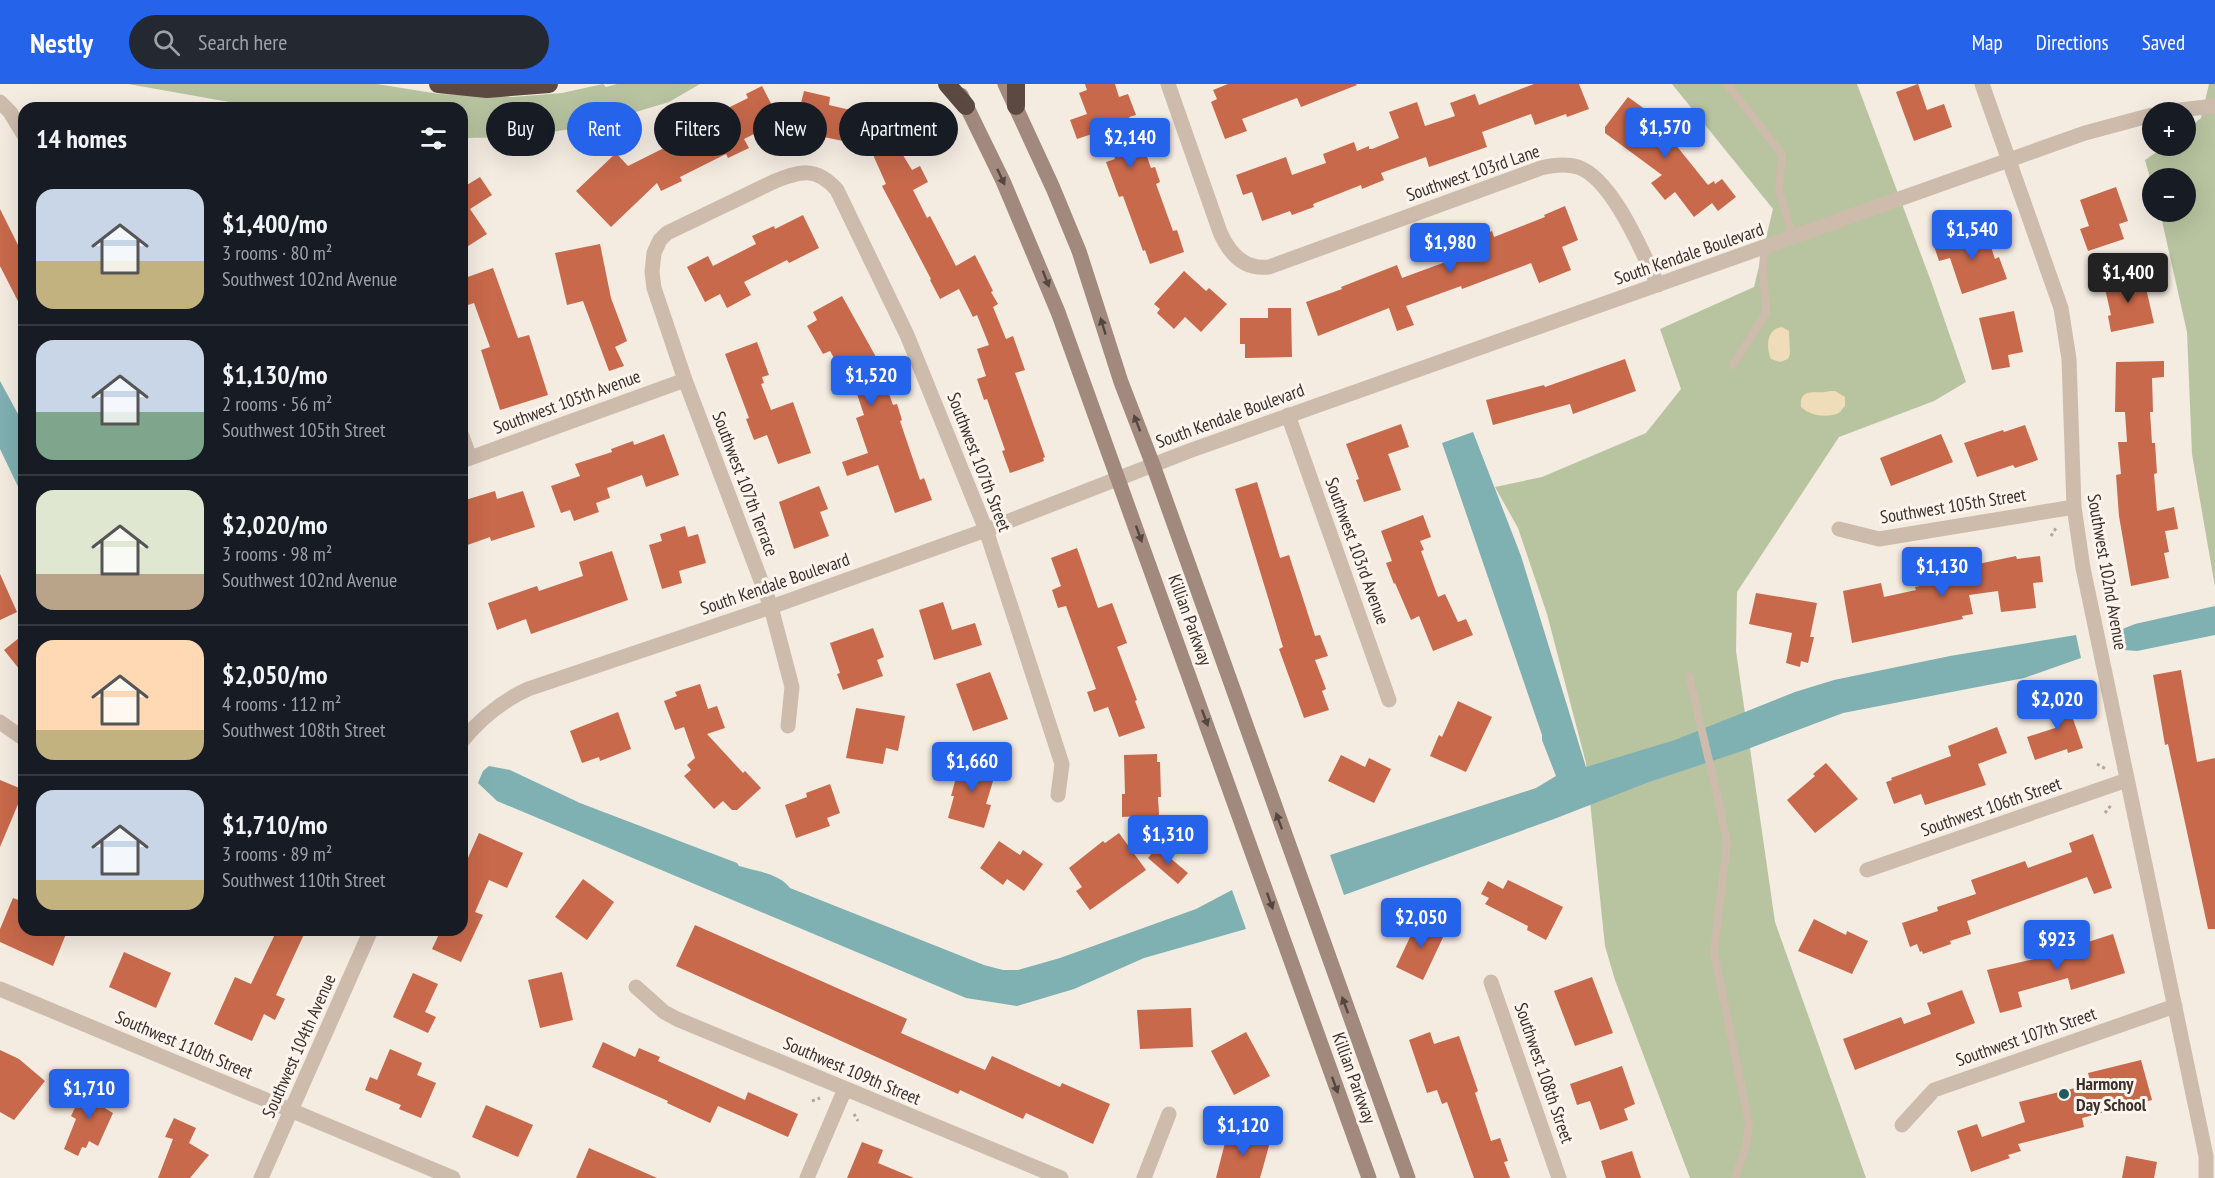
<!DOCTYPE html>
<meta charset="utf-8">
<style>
:root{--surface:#171b24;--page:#242831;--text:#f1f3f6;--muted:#9ea1a6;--line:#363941;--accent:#2563eb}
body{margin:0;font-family:"PT Sans Narrow",sans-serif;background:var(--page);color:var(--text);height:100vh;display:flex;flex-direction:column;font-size:22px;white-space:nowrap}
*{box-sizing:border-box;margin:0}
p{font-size:20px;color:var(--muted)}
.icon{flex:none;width:33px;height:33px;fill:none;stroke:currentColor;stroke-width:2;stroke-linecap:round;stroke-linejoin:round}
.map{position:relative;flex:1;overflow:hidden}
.panel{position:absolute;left:18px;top:18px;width:450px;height:834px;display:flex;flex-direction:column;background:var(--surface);border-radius:18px;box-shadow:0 6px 24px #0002}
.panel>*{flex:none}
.banner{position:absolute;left:486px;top:18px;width:570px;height:54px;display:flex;gap:12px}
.controls{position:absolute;left:2142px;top:18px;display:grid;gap:12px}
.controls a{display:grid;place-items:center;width:54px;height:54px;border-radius:50%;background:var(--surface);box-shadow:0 6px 24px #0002;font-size:30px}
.price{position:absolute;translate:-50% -51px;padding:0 14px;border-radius:6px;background:var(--accent);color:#fff;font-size:20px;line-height:39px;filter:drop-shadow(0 2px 3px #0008)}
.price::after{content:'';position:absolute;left:50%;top:36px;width:18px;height:14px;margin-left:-9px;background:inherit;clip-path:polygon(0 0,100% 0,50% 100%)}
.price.on{background:#222;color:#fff}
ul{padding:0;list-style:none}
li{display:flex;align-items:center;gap:18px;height:150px;padding:0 18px}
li+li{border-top:2px solid var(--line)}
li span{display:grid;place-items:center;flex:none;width:168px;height:120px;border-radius:18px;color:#555}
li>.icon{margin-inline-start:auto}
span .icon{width:72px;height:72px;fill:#fffc;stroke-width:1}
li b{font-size:26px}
h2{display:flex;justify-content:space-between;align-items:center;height:72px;padding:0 18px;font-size:26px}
.tag{padding:0 21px;border-radius:27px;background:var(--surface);box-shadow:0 6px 24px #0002;font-size:21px;line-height:54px}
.tag.on{background:var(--accent);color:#fff}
header{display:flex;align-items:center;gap:36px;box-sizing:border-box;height:84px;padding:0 30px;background:var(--accent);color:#fff}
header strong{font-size:28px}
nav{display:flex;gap:33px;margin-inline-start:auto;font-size:21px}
.search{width:420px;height:54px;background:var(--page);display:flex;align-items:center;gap:15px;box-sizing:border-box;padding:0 21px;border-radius:33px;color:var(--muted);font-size:22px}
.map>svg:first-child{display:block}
.green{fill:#b8c4a0}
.sand{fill:#efdcb8}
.water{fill:#7fb0b2}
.building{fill:#c8694b}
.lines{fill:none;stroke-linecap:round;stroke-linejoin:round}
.path{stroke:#b9a596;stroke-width:3;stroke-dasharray:3 3;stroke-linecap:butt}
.service{stroke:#cdbbac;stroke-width:8}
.minor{stroke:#cdbbac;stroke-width:15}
.tertiary{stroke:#cdbbac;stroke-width:15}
.secondary{stroke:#a18a7d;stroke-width:15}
.motorway{stroke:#5c4a42;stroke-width:18}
.oneway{fill:#544640}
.poi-dot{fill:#1f5a5e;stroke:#fbf5ee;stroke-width:2}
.labels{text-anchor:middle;stroke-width:6;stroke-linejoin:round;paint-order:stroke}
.street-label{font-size:18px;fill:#3b302b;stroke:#fbf5ee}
.poi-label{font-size:18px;font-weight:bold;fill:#3b302b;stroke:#fbf5ee;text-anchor:start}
</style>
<header>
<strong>Nestly</strong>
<div class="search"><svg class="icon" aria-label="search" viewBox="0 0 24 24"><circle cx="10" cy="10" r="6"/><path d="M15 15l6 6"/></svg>Search here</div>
<nav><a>Map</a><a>Directions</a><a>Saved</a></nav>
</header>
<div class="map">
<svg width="2215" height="1094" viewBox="0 0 2215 1094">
<rect width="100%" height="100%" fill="#f4ebe1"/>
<path class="green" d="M128,0H377L439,10L513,13L562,9L603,0L606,3L617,0H700L669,18L589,42L521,53L462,54V24H263Z
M1672,0H1857L1932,200L1966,298L1934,317L1839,353L1737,508L1736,567L1775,838L1866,1094H1690L1615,896L1605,862L1586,679L1547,530L1518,444L1495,403L1542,393L1646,349L1681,305L1660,245L1754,203L1773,125Z
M2209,0H2215V503L2192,370L2187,248L2160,128H2186V94H2152V101L2145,76L2165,62H2186V46L2201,34Z"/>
<path class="sand" d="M1782,243L1789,247L1790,270L1788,275L1780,278L1771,275C1766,264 1766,245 1782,243Z
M1830,307H1835L1845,313V322L1839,329C1827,334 1810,332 1801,323C1799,302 1817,311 1830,307Z"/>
<path class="water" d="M0,297L24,341V415L0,365Z
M1473,348L1521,472L1586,683L1675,656L1795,608L1834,596L1950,572L2076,551L2081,574L2024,594L1843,629L1745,666L1649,698L1554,735L1344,811L1330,771L1536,704L1556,692L1542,656V651L1442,359Z
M2215,522V551L2137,567L2124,566L2120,546L2135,540Z
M489,682L510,686L580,719L737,779L739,782C755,787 779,789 790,804L984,881L1003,886H1018L1060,874L1196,825L1232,806L1246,845L1144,874L1074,905L1017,922L966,914L497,717L478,699L483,687Z"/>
<path class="building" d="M1085,0H1115L1119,13L1128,10L1136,31L1129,33L1141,65L1144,64L1151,84L1155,83L1160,98L1156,100L1173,147L1177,146L1184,168L1150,180L1145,166L1143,167L1123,112L1119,113L1106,78L1115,75L1114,72L1116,71L1107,45L1077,55L1070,36L1087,30L1079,9L1087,6Z
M1228,0H1356L1357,1L1301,23L1297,14L1242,35L1247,47L1225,55L1211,18L1217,15L1213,6Z
M1534,0H1579L1589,25L1567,33L1566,30L1535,41L1531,30L1482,48L1487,63L1429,83L1426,73L1381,89L1384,96L1362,105L1361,101L1313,120L1314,123L1292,131L1290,127L1262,137L1252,108L1243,111L1236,91L1286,73L1292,91L1326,79L1323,70L1354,58L1357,67L1369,62V65H1372L1399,54L1389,28L1417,18L1425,42L1455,32L1450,19L1475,10L1479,21Z
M1918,0L1927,26L1944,20L1952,43L1914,57L1896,8Z
M762,2L780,37L744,55L749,64L728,74L726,70L680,93L682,97L661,107L657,99L611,143L576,107L616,69L628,82L664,64L663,61L710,38L708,34L748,14L746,10Z
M804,7L830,13L829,21L850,26L843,57L819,52L820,45L796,39Z
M1628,13L1656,33L1653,38L1662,44L1661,46L1667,50L1708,101L1714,97L1715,100L1722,95L1736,113L1718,127L1712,119L1694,133L1675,108L1665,116L1651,99L1662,91L1605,49V43Z
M892,53L912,86L920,82L928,98L913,106L927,134L930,132L956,182L975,171L993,207L991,208L998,220L993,223L1006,255L1013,252L1025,286L1015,289L1045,373L1043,374L1044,377L1010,389L1002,367L1005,366L987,315L984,316L977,295L986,292L977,265L989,261L977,231L973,233L959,205L940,215L930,196L931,195L882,102L886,100L870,64Z
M480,93L492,111L470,125L487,150L462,166V104Z
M2116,103L2128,137L2119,140L2124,155L2088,167L2080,145L2089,142L2080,116Z
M1565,122L1578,156L1562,163L1571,186L1539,199L1531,179L1462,205L1461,202L1406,222L1414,241L1397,247L1389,224L1318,252L1306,218L1342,205L1341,203L1397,181L1402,194L1451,176L1448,168L1478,157L1477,153L1492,147L1494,153L1545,133L1544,131Z
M0,125L18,161L24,158V229L0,182Z
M803,131L819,164L789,179L787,176L744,198L751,211L727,224L720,210L705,218L687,183L708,172L713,182L756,160L752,152L774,142L775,145Z
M1985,145L1995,175L1999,173L2007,195L1962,210L1950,174L1939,177L1934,162Z
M600,160L611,214L627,257L615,263L624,282L609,287L583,217L567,221L555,169Z
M493,184L518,254L529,251L548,311L500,326L481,266L490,263L474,219L462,223V195Z
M1184,187L1206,207L1209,204L1227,220L1201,248L1185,233L1174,245L1157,229L1160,225L1154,220Z
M2143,191L2154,239L2111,248L2108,232L2111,231L2104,200Z
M842,212L876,273L893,321L897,320L902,336L900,337L920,396L924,394L932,416L895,429L878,381L847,392L842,378L868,369L856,334L864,331L846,277L838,281L830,267L823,270L807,242L817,236L813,228Z
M1268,224H1291L1292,273L1245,274V260H1240V234H1268Z
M2014,227L2023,268L2008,271L2010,283L1992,286L1979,234Z
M757,258L769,291L762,293L764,299L761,300L771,326L793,318L811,369L778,380L767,351L754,356L746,335L749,334L725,270Z
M1625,275L1636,307L1573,330L1570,320L1493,341L1486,316L1544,301L1545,303Z
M2164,277V293L2152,294L2153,328H2150L2152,359H2155L2157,389L2154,390L2157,427L2174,423L2178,445L2165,447L2169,468L2164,469L2169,494L2131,502L2119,432L2116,391L2121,390L2118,358H2127L2125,328H2115L2116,278Z
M1401,340L1409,363L1388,370L1401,406L1364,418L1356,396L1359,395L1346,360Z
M2025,341L2038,376L2015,384L2013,381L1977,393L1964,359L2003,346L2004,348Z
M664,350L679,391L646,403L642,391L607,404L610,414L596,419L599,428L574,437L570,426L561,429L551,402L580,392L575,380L612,368L611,365L633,357L634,361Z
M1941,350L1953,378L1891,402L1880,374Z
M1257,398L1280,474L1289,471L1315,552L1320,551L1328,572L1315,576L1326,605L1322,607L1329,626L1304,634L1279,565L1283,563L1235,405Z
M819,402L828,425L820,428L829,452L794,465L779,418Z
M495,407L497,415L523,407L535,443L491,457L490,453L462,463V417Z
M1423,431L1431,453L1420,457L1424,466L1421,467L1438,513L1445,510L1458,538L1466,535L1473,551L1433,567L1419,532L1411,536L1395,499L1394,500L1386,479L1392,477L1381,447Z
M685,442L688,453L698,450L706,479L679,487L682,499L662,505L649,461L662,457L660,450Z
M1077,464L1098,524L1112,519L1127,559L1117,563L1137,616L1135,617L1145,644L1119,653L1108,623L1094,628L1087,608L1096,605L1066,522L1058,524L1052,506L1061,502L1051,474Z
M612,467L628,516L531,550L526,535L497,546L488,519L537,502L539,507L583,492L579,478Z
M2016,472L2017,475L2040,472L2043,498L2033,499L2036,524L2001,528L1998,507L1969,511L1973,530L1962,532L1963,535L1852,559L1843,507L1881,499L1884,513L1916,506L1915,503L1942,497L1940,488Z
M0,490L17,528L0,536Z
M1756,509L1817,519L1810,553H1814L1808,579L1801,577L1800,583L1786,579L1792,549L1749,540Z
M943,518L952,546L975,539L982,561L934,576L919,526Z
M873,544L884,573L877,576L883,592L843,606L837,590L840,589L830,559Z
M24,550V591L4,566Z
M2181,586L2197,678L2215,674V845H2208L2168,660L2165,661L2153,591Z
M990,588L1008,635L973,647L956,600Z
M700,600L708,625L717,622L725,644L707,650L743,689L745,687L761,704L737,726H732L723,717L714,725L684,692L691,686L687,681L695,674L684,643L675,646L664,617L677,612L675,608Z
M2063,606L2083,664L2068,669L2067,665L2035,676L2027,653L2058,643L2047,612Z
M1458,617L1492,633L1466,688L1430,672L1439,651L1442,653Z
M856,624L905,632L898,667L886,664L883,680L846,674Z
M618,628L631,665L600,677L599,673L582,679L570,647Z
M1997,643L2007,669L1978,680L1986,701L1925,721L1921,710L1894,720L1886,698L1892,696L1891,694L1951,672L1948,662Z
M1157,670V678H1160L1161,713H1158L1159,731L1122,733V710H1125L1124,671Z
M1341,671L1365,683L1369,674L1391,685L1374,719L1328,697Z
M964,675L997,684L986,720L991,721L984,744L948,734L954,712H951L959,683L961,684Z
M1826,679L1858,715L1815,749L1787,716L1815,692L1813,690Z
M0,696L24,706L0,763Z
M830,700L840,729L827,734L830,742L796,754L785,721L807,713L806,709Z
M479,749L523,769L507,804L489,796L475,828L483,831L461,878L432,865L441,846H462V774L467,776Z
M1119,749L1146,786L1090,826L1076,807L1082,803L1069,784L1103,757L1105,759Z
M2093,750L2112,804L2094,810L2087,793L1967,837L1971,850L1950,857L1951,860L1923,870L1922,867L1920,868L1917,860L1910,863L1902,839L1938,827L1937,823L1976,810L1971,796L2025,777L2028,784L2072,768L2069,759Z
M999,757L1020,771L1023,766L1043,780L1024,807L1007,795L1003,801L980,784Z
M1157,763L1188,789L1178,800L1148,774Z
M583,795L614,818L587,856L555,833Z
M1508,796L1563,823L1546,856L1527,846L1528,842L1485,820L1489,814L1481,810L1488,797L1503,805Z
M13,814L24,818V846H56L66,850L53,882L0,858V845Z
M1419,834L1446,847L1423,896L1396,883Z
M1814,835L1846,851L1847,847L1868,857L1852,890L1798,867Z
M695,841L907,935L901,949L985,986L992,972L1060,1003L1062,999L1110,1020L1093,1060L1026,1029L1023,1035L960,1006L958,1010L676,882Z
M277,846H306L276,911L285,915L275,936L264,930L252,957L214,940L235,893L251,900Z
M2113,850L2125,889L2071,906L2068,894L2018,908L2022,923L2000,929L1987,886L2038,874Z
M124,868L171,889L156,924L109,903Z
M562,888L573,936L540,944L528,896Z
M413,889L438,900L425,928L436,933L428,949L393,933Z
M1592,893L1613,949L1575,962L1554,907Z
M1962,906L1975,939L1855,986L1843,955L1901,933L1904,940L1931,930L1927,919Z
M1191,924L1193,963L1140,965L1137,926Z
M1246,948L1270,992L1234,1011L1211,967Z
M1430,948L1434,960L1459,952L1478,1007L1475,1009L1491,1057L1500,1054L1508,1077L1504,1078L1510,1094H1474L1447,1018L1442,1020L1437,1006L1427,1009L1409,956Z
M603,958L635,973L639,964L660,973L658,977L745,1016L748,1008L798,1030L788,1053L718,1022L710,1039L667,1019L668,1017L592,983Z
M390,965L422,979L417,991L436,999L421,1034L399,1025L401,1021L365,1006L370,993L377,996Z
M0,966L19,975L45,997L14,1036L0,1028Z
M2141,976L2152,1016L2082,1034L2084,1043L2018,1060L2021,1067L2008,1071L2010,1074L1971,1088L1957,1047L1977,1040L1982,1053L2025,1038L2019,1018L2091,1000L2088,989Z
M1622,982L1635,1020L1624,1025L1628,1036L1600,1046L1590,1017L1577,1021L1570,1000Z
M87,999L109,1010L103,1023L113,1029L98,1062L89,1057L86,1064L82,1063L78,1072L64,1065L76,1035L71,1032Z
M486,1021L533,1041L518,1073L472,1053Z
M174,1034L196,1044L189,1059L209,1071L190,1094H158L173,1055L165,1053Z
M1228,1047L1270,1058L1260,1094H1216Z
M862,1058L883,1066L878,1079L914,1094H847Z
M589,1064L657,1094H576Z
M1632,1067L1641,1094H1606L1601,1077Z
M2126,1072L2157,1078L2154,1094H2122Z"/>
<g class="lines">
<path class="path" d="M2051,452L2056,444
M2097,680L2106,685
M2105,729L2112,720
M812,1017L820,1014
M854,1030L858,1037"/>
<path class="service" d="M1727,0L1782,70L1779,106L1793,154
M1733,281L1766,229L1763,182L1765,164
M1689,592L1719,719L1727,759L1714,868L1749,1040L1746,1062L1735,1094"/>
<path class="minor" d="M1168,0L1220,148C1229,169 1244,186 1269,183L1541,84C1553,81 1565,79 1578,83C1613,95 1643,170 1658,201
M1982,0L2061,224L2069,275L2074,423L2083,484L2206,1072V1094
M0,18L10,28L24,51
M1288,331L1389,616
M462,352L470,374
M462,377L685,296
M1839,445L1879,455L2074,423
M0,638L24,655
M788,642L792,603L771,523L685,296L654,204L652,188L654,169L660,156L667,149L773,98C800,87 816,82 837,106L907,251L986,446L1062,680L1058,711
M1867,786L2127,696
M1491,898L1559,1094
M636,903L664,928L677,935L1061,1094
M0,905L453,1094
M1902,1041L1934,1006L2175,922
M807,1094L845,1005
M1144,1094L1169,1030"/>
<path class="tertiary" d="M2162,28L2215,22
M462,657C480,635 502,617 528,605L771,523L986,446L1189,367L2085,49L2152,31
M261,1094L371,846"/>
<path class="secondary" d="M1005,0L1053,104L1079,167L1121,298L1153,381L1408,1094
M961,11L1003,97L1058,228L1369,1094"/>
<path class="motorway" d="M438,0L487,5L549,0
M947,0L966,22
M1016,22V0"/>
</g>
<defs><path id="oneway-solid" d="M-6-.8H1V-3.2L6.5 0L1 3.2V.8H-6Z" transform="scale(1.5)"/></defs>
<g class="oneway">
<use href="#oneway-solid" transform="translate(1001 93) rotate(65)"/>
<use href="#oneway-solid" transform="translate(1046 195) rotate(69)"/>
<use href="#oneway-solid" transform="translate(1103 242) rotate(-107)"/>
<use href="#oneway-solid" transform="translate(1137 339) rotate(-111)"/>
<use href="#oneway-solid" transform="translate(1139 450) rotate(70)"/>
<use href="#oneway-solid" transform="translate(1205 634) rotate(70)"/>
<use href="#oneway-solid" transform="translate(1279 737) rotate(-110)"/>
<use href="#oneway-solid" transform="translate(1270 817) rotate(70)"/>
<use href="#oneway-solid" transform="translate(1345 921) rotate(-110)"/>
<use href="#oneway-solid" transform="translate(1335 1001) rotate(70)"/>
</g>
<circle class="poi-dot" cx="2064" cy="1010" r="6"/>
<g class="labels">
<g class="street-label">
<text transform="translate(1473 89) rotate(-19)" y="6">Southwest 103rd Lane</text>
<text transform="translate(1689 170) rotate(-19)" y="6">South Kendale Boulevard</text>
<text transform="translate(567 318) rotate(-20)" y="6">Southwest 105th Avenue</text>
<text transform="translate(1230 332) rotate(-20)" y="6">South Kendale Boulevard</text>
<text transform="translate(979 378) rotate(69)" y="6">Southwest 107th Street</text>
<text transform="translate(745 400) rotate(69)" y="6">Southwest 107th Terrace</text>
<text transform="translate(1953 422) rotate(-9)" y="6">Southwest 105th Street</text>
<text transform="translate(1357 467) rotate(70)" y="6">Southwest 103rd Avenue</text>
<text transform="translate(2107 488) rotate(80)" y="6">Southwest 102nd Avenue</text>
<text transform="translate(775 500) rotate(-19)" y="6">South Kendale Boulevard</text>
<text transform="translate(1190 536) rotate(70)" y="6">Killian Parkway</text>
<text transform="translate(1991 723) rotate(-19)" y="6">Southwest 106th Street</text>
<text transform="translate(2026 953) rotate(-19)" y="6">Southwest 107th Street</text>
<text transform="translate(184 961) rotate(23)" y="6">Southwest 110th Street</text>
<text transform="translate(299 962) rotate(-66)" y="6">Southwest 104th Avenue</text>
<text transform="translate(852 987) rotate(23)" y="6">Southwest 109th Street</text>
<text transform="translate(1544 989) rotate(71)" y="6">Southwest 108th Street</text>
<text transform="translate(1354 994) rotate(70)" y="6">Killian Parkway</text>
</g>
<g class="poi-label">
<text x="2076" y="1006">Harmony<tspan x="2076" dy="21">Day School</tspan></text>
</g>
</g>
</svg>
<div class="controls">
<a>+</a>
<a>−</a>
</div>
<b class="price" style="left:1665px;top:75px">$1,570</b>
<b class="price" style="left:1130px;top:85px">$2,140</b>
<b class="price" style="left:1972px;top:177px">$1,540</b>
<b class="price" style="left:1450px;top:190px">$1,980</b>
<b class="price on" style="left:2128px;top:220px">$1,400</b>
<b class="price" style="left:871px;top:323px">$1,520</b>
<b class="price" style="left:1942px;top:514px">$1,130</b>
<b class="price" style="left:2057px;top:647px">$2,020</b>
<b class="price" style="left:972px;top:709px">$1,660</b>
<b class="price" style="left:1168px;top:782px">$1,310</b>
<b class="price" style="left:1421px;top:865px">$2,050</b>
<b class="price" style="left:2057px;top:887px">$923</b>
<b class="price" style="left:89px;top:1036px">$1,710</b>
<b class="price" style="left:1243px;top:1073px">$1,120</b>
<div class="banner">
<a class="tag">Buy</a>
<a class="tag on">Rent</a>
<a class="tag">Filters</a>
<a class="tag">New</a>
<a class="tag">Apartment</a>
</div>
<section class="panel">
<h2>14 homes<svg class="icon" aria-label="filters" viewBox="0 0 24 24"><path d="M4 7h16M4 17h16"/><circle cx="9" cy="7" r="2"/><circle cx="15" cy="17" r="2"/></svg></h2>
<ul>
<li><span style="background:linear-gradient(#c9d6e8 60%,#c2b280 0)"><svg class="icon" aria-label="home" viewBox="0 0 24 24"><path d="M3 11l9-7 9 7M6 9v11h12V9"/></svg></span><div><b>$1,400/mo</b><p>3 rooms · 80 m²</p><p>Southwest 102nd Avenue</p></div></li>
<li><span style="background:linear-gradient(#c9d6e8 60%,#7fa58c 0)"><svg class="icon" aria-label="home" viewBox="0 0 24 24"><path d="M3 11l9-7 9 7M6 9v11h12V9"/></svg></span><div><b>$1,130/mo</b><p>2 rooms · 56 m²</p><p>Southwest 105th Street</p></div></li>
<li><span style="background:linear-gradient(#dfe7d0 70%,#b9a48a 0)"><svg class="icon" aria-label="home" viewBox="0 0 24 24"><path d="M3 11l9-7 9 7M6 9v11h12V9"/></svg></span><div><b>$2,020/mo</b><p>3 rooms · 98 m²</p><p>Southwest 102nd Avenue</p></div></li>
<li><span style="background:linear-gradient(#ffd9b3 75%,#c2b280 0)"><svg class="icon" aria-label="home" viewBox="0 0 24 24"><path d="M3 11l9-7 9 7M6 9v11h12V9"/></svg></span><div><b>$2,050/mo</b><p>4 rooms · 112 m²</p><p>Southwest 108th Street</p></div></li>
<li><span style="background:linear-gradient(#c9d6e8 75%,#c2b280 0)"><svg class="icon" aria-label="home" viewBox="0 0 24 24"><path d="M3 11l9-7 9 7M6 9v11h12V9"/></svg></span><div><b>$1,710/mo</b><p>3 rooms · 89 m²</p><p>Southwest 110th Street</p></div></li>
</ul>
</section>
</div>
